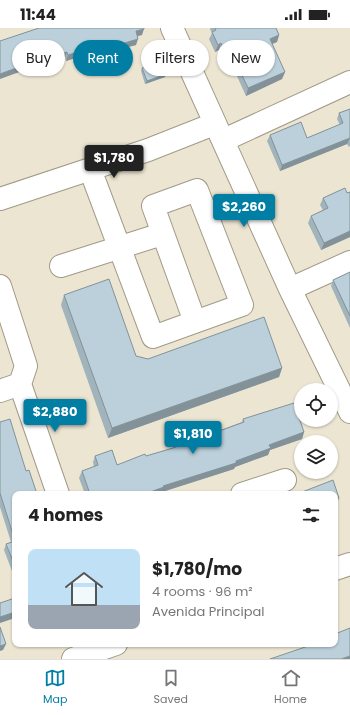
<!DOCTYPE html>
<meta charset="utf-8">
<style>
:root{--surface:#fff;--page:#f6f6f6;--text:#222;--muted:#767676;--line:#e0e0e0;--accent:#007ea4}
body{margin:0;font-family:Poppins,sans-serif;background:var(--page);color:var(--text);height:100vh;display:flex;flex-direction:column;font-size:15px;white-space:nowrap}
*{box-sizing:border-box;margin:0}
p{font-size:13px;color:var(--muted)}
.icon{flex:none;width:22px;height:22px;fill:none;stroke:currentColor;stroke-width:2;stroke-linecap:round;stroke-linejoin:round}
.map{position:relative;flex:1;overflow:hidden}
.side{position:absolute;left:12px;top:463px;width:326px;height:156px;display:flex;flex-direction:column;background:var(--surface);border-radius:8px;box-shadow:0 1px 3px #0004}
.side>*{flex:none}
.top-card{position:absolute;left:12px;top:12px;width:326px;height:36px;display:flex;gap:8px}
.buttons{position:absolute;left:294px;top:355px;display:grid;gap:8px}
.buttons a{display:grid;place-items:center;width:44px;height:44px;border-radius:50%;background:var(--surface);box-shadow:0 1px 3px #0004;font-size:20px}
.price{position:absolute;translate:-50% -34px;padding:0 9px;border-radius:4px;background:var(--accent);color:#fff;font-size:13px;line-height:26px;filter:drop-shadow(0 1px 2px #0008)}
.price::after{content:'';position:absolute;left:50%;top:24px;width:12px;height:9px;margin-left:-6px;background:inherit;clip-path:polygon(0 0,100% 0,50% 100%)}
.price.selected{background:#222;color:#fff}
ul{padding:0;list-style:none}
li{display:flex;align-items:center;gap:12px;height:100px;padding:0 16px}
li span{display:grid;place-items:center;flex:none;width:112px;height:80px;border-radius:8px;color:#555}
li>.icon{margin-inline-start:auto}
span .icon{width:48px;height:48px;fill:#fffc;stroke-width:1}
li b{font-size:17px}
h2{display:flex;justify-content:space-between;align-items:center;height:48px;padding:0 16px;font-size:17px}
.tag{padding:0 14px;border-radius:18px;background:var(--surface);box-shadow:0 1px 3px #0004;font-size:14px;line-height:36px}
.tag.selected{background:var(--accent);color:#fff}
.status{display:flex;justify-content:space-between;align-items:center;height:28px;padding:0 20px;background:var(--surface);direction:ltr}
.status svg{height:11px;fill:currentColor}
.tab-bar{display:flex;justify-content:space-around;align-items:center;height:56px;border-top:1px solid var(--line);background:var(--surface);font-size:11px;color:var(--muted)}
.tab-bar a{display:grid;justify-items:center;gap:2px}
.tab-bar .selected{color:var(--accent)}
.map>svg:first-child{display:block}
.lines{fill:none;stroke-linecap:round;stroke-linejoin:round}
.minor-casing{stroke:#a19a88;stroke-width:24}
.minor{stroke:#fff;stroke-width:22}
.wall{fill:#a1b3bb}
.shaded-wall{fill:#839299}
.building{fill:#bbd0da;stroke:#839299}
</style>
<div class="status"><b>11:44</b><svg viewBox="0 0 49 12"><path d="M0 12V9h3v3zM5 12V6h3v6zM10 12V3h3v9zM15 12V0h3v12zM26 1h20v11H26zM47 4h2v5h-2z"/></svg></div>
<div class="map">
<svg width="350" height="631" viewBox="0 0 350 631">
<rect width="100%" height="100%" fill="#ece5d2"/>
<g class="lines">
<g class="minor-casing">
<path id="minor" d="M172,0L290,261L350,384
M224,112L350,54
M90,141L153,309L242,277L197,162L153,178L195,294
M0,171L148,122L214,96
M61,238L162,206
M0,258L26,338L20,356L0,363
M290,261L350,234
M20,356L58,466
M242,466L285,452
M335,541L350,536
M73,631L116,616"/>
</g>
<use href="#minor" class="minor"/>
</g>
<path class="wall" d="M210,0H276L279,7L277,14L272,16L285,44L282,51L246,68L231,35L225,37L219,22L215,24L209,11L212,5L210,1Z
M142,7L137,8L136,17L105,25L104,21L66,33L65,29L25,42L0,13Z
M142,40L165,49L145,56L141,43Z
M350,81V118L349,119L347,116L280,143L267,113L270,107L307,110L340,97L337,91L339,85Z
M350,164V209L321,222L308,195L311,188L323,182L320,177L323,170L347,165Z
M350,244V300L331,258L333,252Z
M64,267L136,328L148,331L282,340L279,349L108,410L61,277Z
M243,391L304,404L302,411L270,422L268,427L235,439L234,441L162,464L161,466H85L79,450L82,443L94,439L93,434L95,428L117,437L173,420L242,394Z
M0,394L26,443L15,466V551L4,522L6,516L11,514L0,479Z"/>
<path class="shaded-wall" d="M144,1L142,7L134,9L136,3Z
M279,7L277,14L267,18L270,11Z
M138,11L136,17L105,25L108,20Z
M106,15L104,21L66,33L68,27Z
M221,15L219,22L215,24L218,17Z
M67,24L65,29L25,42L0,51V46L27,36Z
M233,28L231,35L225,37L228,30Z
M285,44L282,51L246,68L248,60Z
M166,46L165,49L145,56L147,53Z
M350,110L347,116L280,143L282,137Z
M350,203V209L321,222L324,215Z
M282,340L279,349L108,410L112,400Z
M304,404L302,411L270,422L268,427L235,439L234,441L162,464L161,466H145L163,458L236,433L269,417Z
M339,470L337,476L335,477V472Z
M15,584V590L0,595V589Z
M6,616L3,622L0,623V618Z
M43,616H49L42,618Z
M350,628V631H341Z"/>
<path class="building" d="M39,0H144V1L136,3L138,11L108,20L106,15L68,27L67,24L27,36L0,46V13Z
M215,0H276L279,7L270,11L285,44L248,60L233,28L228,30L221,15L218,17L212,4L216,2Z
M162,34L166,46L147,53L142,40Z
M350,81V111V110L282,137L270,107L301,94L307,110L343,95L339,85Z
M345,160L347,165L350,164V203L324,215L311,188L328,180L323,170Z
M350,244V288L333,252Z
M109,251L136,328L148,331L264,289L282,340L112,400L64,267Z
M294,375L304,404L269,417L271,420L236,433V435L163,458L164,459L145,466H90L82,443L98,437L95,428L112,422L117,437L145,426L146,428L173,420L244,394L243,391Z
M10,391L26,443L29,442L37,466H15V513L0,465V394Z
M333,452L339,470L335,472V466H297Z
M15,513V538L6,516Z
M15,570V584L0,589V575Z
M0,599L6,616L0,618Z
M350,600V628L341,631H270L314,616H335V606Z"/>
</svg>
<div class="buttons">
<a><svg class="icon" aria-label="locate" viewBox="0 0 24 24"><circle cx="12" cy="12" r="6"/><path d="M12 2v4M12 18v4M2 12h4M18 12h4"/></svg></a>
<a><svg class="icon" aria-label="layers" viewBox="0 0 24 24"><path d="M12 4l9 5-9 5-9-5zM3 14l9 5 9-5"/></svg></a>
</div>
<b class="price selected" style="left:114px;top:151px">$1,780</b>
<b class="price" style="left:244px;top:200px">$2,260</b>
<b class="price" style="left:55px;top:405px">$2,880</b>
<b class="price" style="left:193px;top:427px">$1,810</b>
<div class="top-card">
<a class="tag">Buy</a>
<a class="tag selected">Rent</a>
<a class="tag">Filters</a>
<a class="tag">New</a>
</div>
<section class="side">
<h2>4 homes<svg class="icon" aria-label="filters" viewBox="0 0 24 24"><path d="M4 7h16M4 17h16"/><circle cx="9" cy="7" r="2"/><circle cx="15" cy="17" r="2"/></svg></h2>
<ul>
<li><span style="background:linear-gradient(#bfe0f5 70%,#9aa5b1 0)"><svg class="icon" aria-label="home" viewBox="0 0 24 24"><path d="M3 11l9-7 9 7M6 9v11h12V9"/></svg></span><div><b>$1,780/mo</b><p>4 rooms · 96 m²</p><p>Avenida Principal</p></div></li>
</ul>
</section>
</div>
<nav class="tab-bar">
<a class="selected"><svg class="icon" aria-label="map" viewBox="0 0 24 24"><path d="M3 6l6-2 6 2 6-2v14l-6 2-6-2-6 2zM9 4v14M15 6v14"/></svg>Map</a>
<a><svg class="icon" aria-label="saved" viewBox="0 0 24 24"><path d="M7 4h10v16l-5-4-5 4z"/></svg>Saved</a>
<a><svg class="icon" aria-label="home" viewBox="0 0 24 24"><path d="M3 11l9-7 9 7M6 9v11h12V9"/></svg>Home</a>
</nav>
